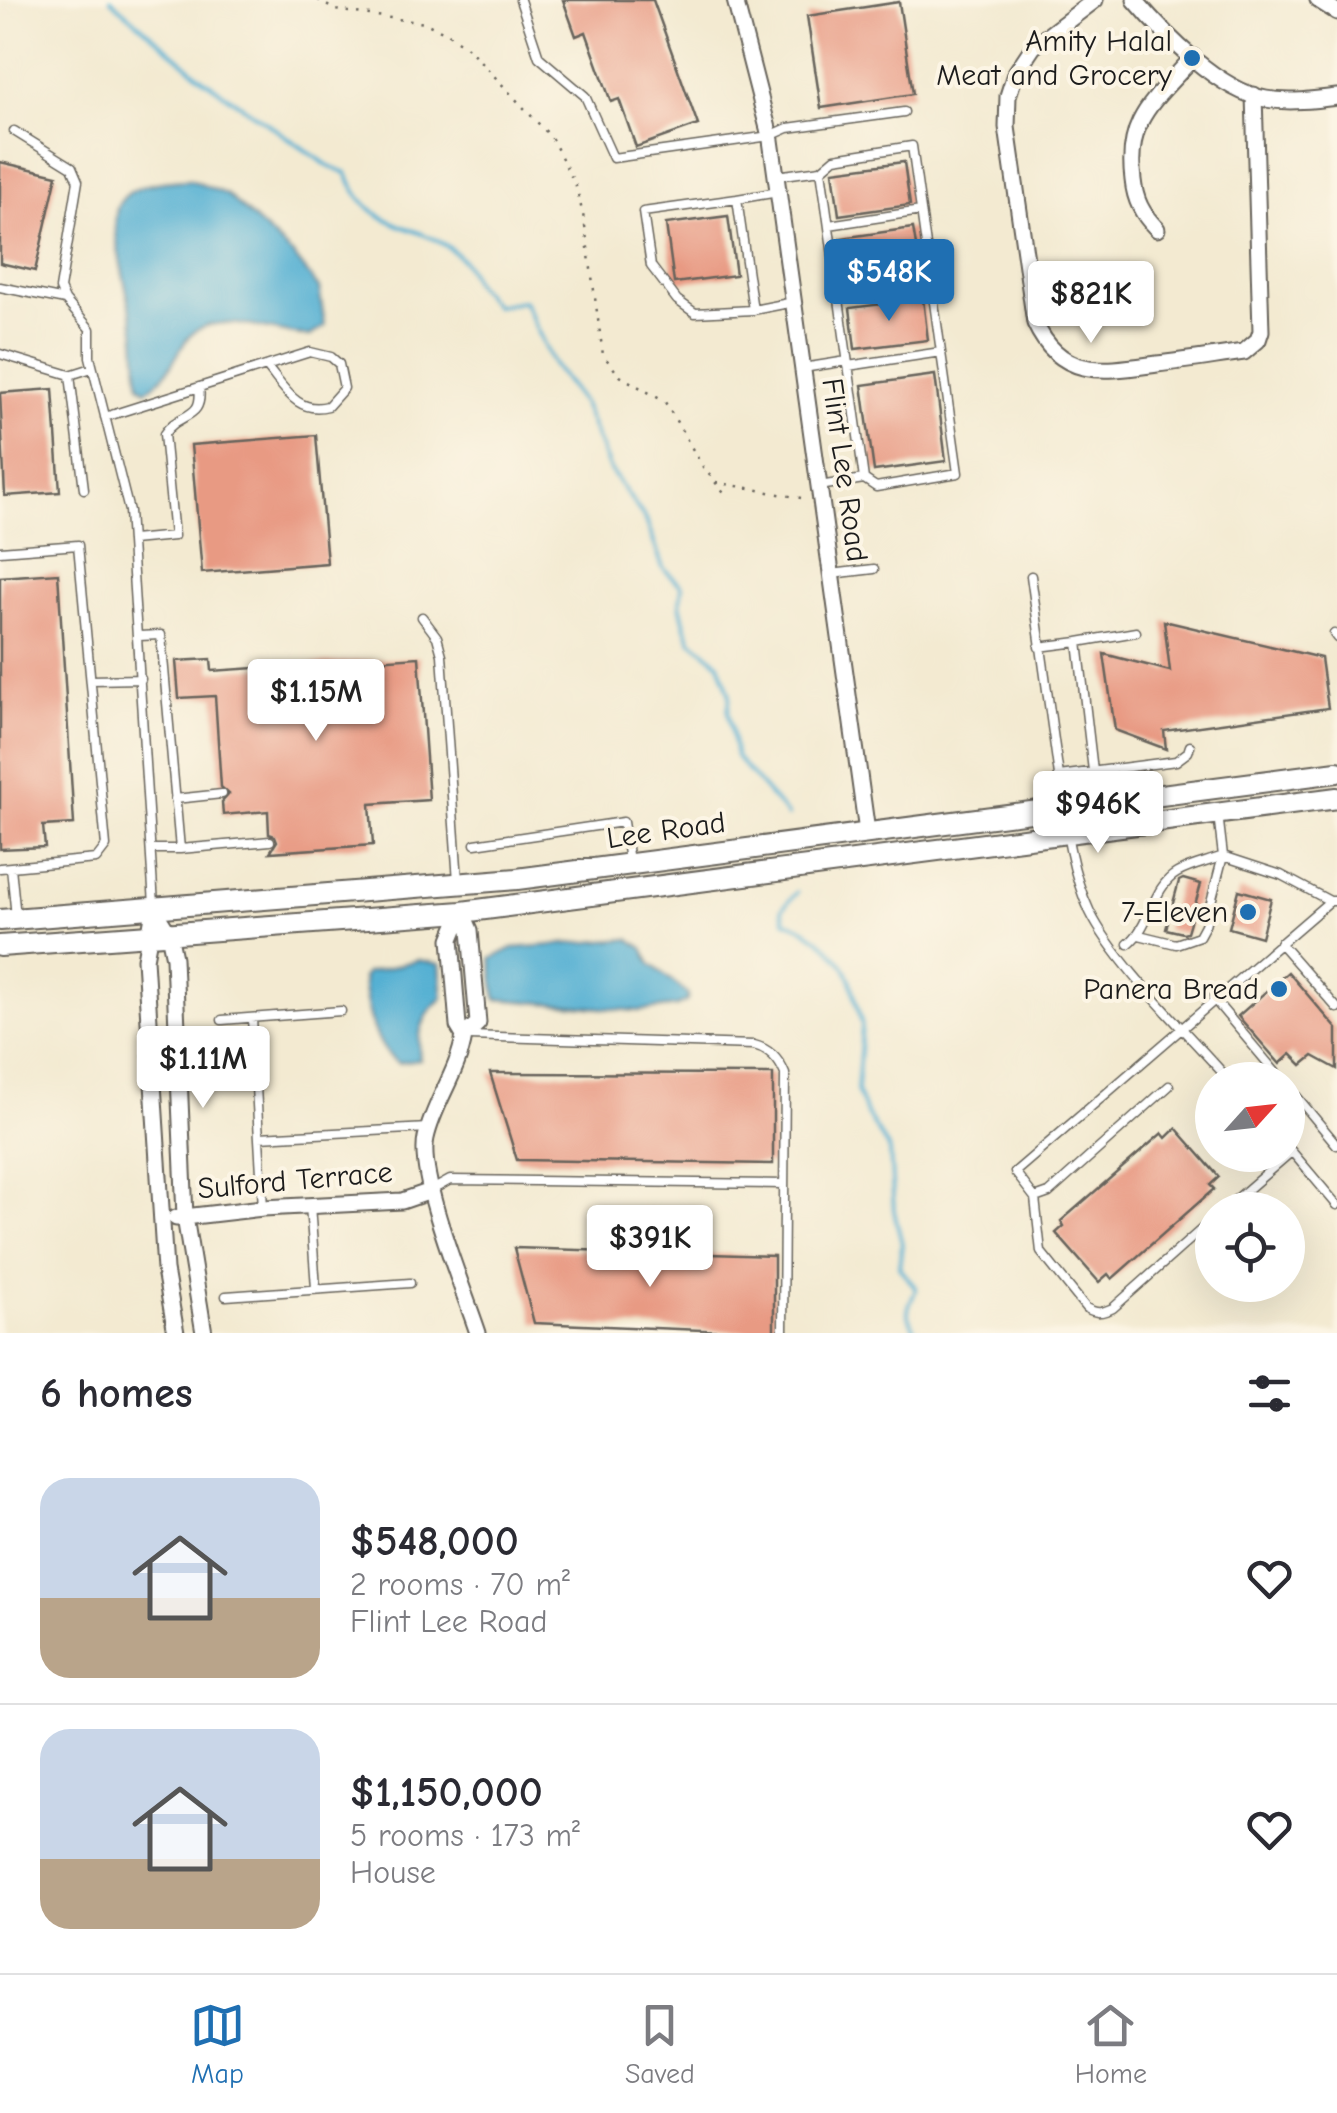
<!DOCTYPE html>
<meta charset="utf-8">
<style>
:root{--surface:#fff;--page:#f7f7f7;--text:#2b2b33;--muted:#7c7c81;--line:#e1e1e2;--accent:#1f6fb2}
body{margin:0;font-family:"Comic Neue",sans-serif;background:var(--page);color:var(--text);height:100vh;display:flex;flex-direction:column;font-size:38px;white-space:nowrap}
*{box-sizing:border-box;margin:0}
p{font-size:32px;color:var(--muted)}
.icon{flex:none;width:55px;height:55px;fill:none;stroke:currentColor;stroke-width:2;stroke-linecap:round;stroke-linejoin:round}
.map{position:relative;height:1333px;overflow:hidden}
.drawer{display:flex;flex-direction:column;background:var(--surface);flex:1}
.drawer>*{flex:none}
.needle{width:65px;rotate:63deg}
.tools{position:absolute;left:1195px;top:1062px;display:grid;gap:20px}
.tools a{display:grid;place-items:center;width:110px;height:110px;border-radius:50%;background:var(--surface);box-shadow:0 10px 40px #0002;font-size:50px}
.price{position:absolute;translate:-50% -85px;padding:0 22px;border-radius:10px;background:#fff;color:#222;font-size:32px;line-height:65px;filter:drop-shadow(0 2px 5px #0008)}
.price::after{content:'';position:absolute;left:50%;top:60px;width:30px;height:22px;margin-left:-15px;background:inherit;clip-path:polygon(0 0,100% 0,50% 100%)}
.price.selected{background:var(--accent);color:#fff}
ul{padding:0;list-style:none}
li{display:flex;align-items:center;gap:30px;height:250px;padding:0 40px}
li+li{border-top:2px solid var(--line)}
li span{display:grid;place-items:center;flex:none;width:280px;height:200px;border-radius:30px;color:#555}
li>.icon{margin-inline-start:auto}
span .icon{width:120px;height:120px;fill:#fffc;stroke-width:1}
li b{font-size:42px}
h2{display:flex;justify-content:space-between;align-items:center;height:120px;padding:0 40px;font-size:42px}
.menu{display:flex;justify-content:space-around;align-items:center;height:140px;border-top:2px solid var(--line);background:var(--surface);font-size:28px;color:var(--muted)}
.menu a{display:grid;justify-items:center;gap:5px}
.menu .selected{color:var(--accent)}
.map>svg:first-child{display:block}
.water{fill:#55b0d3;stroke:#386678;stroke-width:2.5}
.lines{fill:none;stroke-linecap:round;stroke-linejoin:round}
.stream{stroke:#55b0d3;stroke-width:4}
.building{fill:#e89a83}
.lane-casing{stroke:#67645b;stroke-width:11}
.street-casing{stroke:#67645b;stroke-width:19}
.secondary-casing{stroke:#67645b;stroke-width:24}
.path{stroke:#67645b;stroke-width:2.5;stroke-dasharray:2.5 8;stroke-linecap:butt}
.lane{stroke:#fff;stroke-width:8}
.street{stroke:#fff;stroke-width:15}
.secondary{stroke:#fff;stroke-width:20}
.poi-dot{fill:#1f6fb2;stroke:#fcf5e5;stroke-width:4}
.labels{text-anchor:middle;stroke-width:8;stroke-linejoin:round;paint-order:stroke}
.poi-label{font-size:30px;fill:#1c1c1c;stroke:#fcf5e5;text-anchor:end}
.street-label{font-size:30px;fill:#1c1c1c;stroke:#fcf5e5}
</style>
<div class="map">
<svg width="1337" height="1333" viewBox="0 0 1337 1333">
<rect width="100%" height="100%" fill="#fcf5e5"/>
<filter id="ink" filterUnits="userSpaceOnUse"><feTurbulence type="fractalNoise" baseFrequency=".01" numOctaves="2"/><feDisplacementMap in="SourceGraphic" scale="20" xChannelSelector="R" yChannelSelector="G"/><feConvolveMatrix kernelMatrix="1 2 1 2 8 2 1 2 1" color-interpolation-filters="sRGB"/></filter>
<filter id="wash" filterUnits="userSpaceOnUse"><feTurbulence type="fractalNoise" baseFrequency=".0048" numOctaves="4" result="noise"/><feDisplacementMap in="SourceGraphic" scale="40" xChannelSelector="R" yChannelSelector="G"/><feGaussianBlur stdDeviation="2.25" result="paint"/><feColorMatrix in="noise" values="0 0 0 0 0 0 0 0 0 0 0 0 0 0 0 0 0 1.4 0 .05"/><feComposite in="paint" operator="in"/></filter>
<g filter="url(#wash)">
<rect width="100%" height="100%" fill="#f3ead1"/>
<path class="water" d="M190,180L226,194L294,256L319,288L325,326L310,336C273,334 208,305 185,342C174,360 166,379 146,390L140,385C136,368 138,349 135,330C131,303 108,228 118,206C129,182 168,181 190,180Z
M629,939L643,948L651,964L688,994L687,1001L677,1006L638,1011L496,999L491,959L513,948Z
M418,960L440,964L443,998C421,1015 417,1035 420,1060L398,1063C374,1048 365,1003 363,977L366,973Z"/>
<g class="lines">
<path class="stream" d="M111,0L203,79L330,167L347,173C372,240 427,218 463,261C468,267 470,276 474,282C480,291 488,298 495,306L524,301L554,366L583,404L610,470L646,520L663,568L682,586L680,604L685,625L691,640L719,663L730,695L728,712L736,757L788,816
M797,892L782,909L785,921L805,929L827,946L844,966L851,981L862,1025L857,1091L866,1113L890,1151L894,1211L902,1244L899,1267L916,1288C908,1314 902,1305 917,1333"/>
</g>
<g id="blocks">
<path class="building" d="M563,0H653L698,125L636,147L619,99L611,102L586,32L576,36Z
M899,2L913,94L821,108L807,16Z
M0,162L57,175L35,271L0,263Z
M904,162L910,205L839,215L833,171Z
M728,216L736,275L674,283L666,224Z
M913,228L920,269L847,279L841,238Z
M923,299L928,340L855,349L850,308Z
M935,375L946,461L874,471L862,385Z
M53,389L60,492L5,496L0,393Z
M316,435L327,563L202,573L191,445Z
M58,573L74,824L43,826L45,847L0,849V577Z
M1164,621L1321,658L1328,708L1164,731L1166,749L1115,730L1104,654L1170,671Z
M419,657L429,800L370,804L373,845L270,852L277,841L275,836L269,834L268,811L223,815L222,802L229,794L221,787L215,696L179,698L176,661L211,659L212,671Z
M1183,879L1201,884L1187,932L1183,933L1166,929L1179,881Z
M1239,890L1271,899L1261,937L1229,928Z
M1288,972L1337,1029V1069L1313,1056L1302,1065L1291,1054L1280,1064L1238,1016Z
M490,1073L773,1074V1164L517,1160Z
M1176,1128L1219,1177L1210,1185L1214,1189L1112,1279L1108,1274L1099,1282L1056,1233L1064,1226L1061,1221L1162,1133L1166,1138Z
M514,1248L774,1256V1333L534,1323Z"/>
</g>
</g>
<g filter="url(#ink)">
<use href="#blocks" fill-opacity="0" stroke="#67645b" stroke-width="2.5"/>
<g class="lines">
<g class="lane-casing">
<path id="lane" d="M520,0L539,57L585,96L613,158L770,136L788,128L904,112
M14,131L72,167L78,181L60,289L65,300
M821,170L835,158L912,146L958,473L876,487L864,479
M776,176L821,170L864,479L819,486
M778,192L737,199L753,310L794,302
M737,199L643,212L651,266L677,300L695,313L753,310
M829,225L921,211
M0,287L65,300L90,329V357L129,511L154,905
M838,292L931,278
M0,354L70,375L92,368
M848,366L941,352
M803,368L847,361
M70,375L84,489
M105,417L310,352L331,357L339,364L344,388L328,406C296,414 285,388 266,366
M132,540L174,536L164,434C179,411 204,421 199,387
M0,551L78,545L106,846L96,859L0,868
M831,574L874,569
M1031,576L1059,776
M422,617L437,637L442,655L458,881
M1334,634L1337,638
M139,636L161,635L180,849H153
M1078,642L1136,632
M1039,647L1078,642L1093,771
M91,680L141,679
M1190,746L1188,752L1176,761L1059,776C1065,822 1070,870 1090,912C1116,965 1189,1034 1229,1080
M175,799L222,794
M1218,814L1223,856L1281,875L1330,901
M475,844L623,822L629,861
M180,849L270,841
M11,867L16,917
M1139,935L1176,944L1199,936L1205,925L1223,856
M1280,943L1337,1008
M1128,944C1151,926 1152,887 1177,873C1191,865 1208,862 1223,856
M1213,998L1282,1080
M252,1018L263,1208
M222,1020L341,1011
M469,1036L754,1045C770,1049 779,1059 785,1074L783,1333
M1288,1086L1337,1145
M259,1137L428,1128
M1288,1147L1337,1205
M432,1190L450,1180L784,1184
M1035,1198L1049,1193L1169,1086
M310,1205L316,1288
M1224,1210L1291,1152
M1212,1220L1113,1308C1102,1313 1097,1314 1086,1308L1041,1252L1035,1198L1015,1172L1330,901H1337
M226,1296L410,1283"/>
</g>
<g class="street-casing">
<path id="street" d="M735,0L771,140L867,832
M1095,0L1033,47L1015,74L1008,96L1007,127L1035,323C1061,380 1105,371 1157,364C1186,361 1215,356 1244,352L1258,340L1261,331L1254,95
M1135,0C1164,34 1219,91 1266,99C1289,103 1314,100 1337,97
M1318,0L1337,12
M1157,229C1142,214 1135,200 1133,180C1125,118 1155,101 1193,57
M154,910L169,934L174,958L185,1217L204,1333
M154,910L145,959L165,1270L176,1333
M462,912L451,939L458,1026L464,1036C458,1073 434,1102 426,1138C417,1177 464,1290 478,1333
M462,912L470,930L478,1023L464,1036
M176,1218L263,1208L402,1201L431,1191"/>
</g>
<g class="secondary-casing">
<path id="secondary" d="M0,920L517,879L1337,772
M0,946L462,912L1337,798"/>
</g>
<path class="path" d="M318,0L335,10L425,23L447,33L468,48L551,137L576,186L584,219L603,355L620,376L665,402L703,467L727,497
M716,482L806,499"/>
<use href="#lane" class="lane"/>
<use href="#street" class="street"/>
<use href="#secondary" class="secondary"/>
</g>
</g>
<g class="poi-dot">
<circle cx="1192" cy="58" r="10"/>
<circle cx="1248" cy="912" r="10"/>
<circle cx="1279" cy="989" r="10"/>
</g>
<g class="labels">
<g class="poi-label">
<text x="1172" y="51">Amity Halal<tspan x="1172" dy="34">Meat and Grocery</tspan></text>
<text x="1228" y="922">7-Eleven</text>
<text x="1259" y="999">Panera Bread</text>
</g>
<g class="street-label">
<text transform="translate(845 470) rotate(82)" y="10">Flint Lee Road</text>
<text transform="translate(666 830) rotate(-8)" y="10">Lee Road</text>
<text transform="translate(295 1180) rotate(-5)" y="10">Sulford Terrace</text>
</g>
</g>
</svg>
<div class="tools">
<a><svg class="needle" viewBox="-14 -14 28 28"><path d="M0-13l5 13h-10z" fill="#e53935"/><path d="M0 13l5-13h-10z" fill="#7c7c81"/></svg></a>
<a><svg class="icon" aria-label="locate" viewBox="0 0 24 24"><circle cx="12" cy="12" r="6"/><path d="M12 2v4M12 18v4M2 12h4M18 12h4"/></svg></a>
</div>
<b class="price selected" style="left:889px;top:324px">$548K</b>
<b class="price" style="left:1091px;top:346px">$821K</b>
<b class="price" style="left:316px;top:744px">$1.15M</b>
<b class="price" style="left:1098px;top:856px">$946K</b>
<b class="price" style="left:203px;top:1111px">$1.11M</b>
<b class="price" style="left:650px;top:1290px">$391K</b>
</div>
<section class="drawer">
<h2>6 homes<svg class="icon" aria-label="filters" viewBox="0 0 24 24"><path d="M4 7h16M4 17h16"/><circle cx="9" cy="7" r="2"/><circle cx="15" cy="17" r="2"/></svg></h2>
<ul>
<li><span style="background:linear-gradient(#c9d6e8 60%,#b9a48a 0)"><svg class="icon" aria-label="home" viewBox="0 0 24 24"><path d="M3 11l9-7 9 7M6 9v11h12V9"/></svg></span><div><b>$548,000</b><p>2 rooms · 70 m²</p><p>Flint Lee Road</p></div><svg class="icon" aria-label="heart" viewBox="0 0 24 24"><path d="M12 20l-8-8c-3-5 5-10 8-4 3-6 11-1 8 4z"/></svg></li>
<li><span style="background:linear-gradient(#c9d6e8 65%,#b9a48a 0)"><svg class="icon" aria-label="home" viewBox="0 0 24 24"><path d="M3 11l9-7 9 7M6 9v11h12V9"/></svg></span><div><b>$1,150,000</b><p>5 rooms · 173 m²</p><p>House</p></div><svg class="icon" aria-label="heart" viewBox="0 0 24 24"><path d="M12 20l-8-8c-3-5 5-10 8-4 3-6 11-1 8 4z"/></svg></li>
</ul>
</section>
<nav class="menu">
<a class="selected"><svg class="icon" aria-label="map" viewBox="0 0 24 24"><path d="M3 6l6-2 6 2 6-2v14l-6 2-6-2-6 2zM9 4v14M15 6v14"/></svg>Map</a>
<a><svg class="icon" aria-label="saved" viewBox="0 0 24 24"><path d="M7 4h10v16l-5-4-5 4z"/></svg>Saved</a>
<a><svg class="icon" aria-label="home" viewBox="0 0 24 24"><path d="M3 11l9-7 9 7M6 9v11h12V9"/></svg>Home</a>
</nav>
